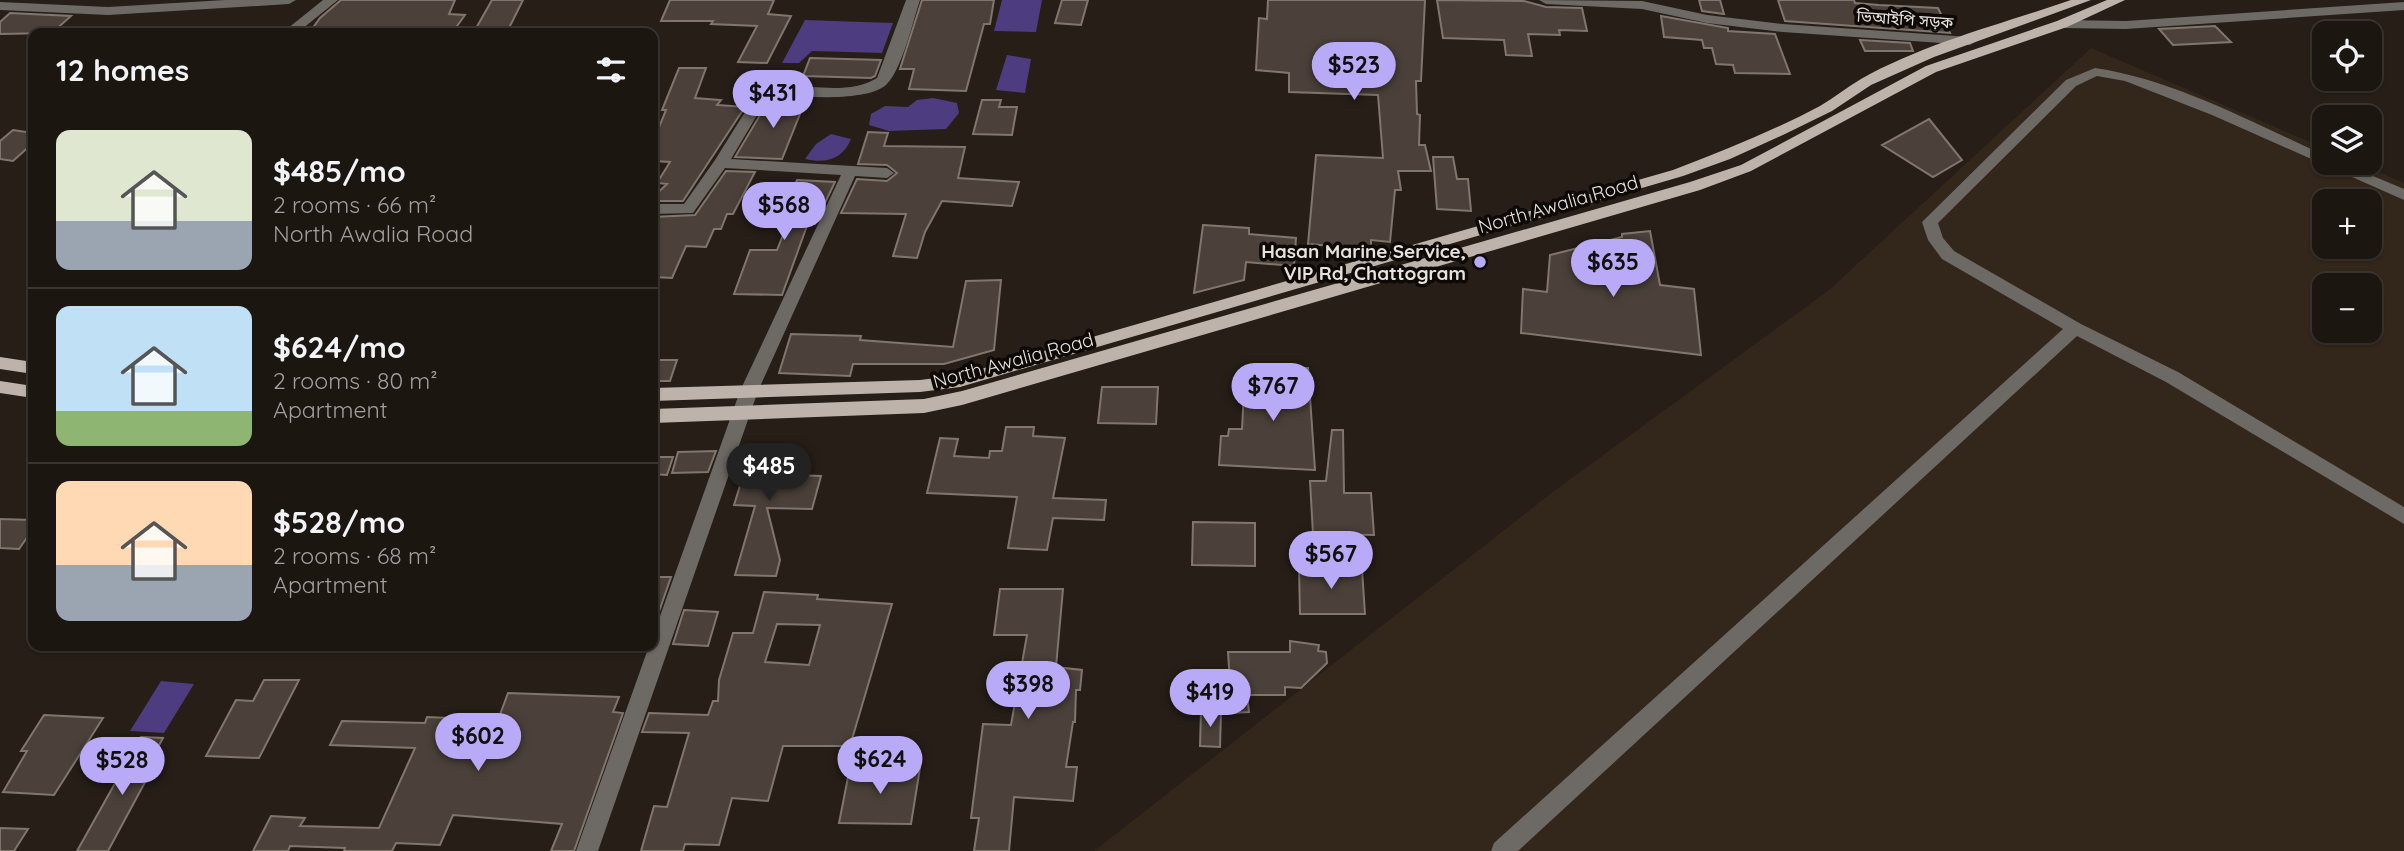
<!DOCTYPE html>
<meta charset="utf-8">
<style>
:root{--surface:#1c1611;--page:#251f1a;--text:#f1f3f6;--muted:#a09f9f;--line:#3a3531;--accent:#b9aaf7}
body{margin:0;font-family:Quicksand,"Noto Sans Bengali",sans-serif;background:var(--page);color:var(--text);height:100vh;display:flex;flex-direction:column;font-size:26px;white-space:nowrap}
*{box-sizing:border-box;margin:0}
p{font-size:23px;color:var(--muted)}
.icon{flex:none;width:38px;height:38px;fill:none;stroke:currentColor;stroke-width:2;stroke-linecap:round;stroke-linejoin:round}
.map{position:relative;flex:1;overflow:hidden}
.drawer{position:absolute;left:28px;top:28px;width:630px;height:623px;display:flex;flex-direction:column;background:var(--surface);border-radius:14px;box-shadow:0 2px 5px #0004,0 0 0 2px var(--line)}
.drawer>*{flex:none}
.controls{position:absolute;left:2312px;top:21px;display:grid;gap:14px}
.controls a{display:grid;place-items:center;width:70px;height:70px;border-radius:14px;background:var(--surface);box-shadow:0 2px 5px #0004,0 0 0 2px var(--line);font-size:35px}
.price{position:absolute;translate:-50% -60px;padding:0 16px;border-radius:24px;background:var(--accent);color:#111;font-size:23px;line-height:46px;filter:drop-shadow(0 2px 4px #0008)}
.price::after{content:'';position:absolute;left:50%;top:42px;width:21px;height:16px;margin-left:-10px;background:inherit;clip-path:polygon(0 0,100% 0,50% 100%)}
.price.current{background:#222;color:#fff}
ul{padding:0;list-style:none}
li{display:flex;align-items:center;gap:21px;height:175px;padding:0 28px}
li+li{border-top:2px solid var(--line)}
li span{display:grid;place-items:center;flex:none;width:196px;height:140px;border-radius:14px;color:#555}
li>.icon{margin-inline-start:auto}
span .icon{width:84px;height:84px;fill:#fffc;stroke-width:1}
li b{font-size:30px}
h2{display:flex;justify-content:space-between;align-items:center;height:84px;padding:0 28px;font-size:30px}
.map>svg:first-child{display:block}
.built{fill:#33261b;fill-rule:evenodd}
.water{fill:#4d3c7f}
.building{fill:#4b413a;stroke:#81766e;stroke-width:2;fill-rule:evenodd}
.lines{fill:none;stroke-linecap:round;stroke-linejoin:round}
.minor{fill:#6d6965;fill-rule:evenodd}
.major{fill:#bdb3ab;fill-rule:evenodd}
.poi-dot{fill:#b9aaf7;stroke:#0c0906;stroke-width:2.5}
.labels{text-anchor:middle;stroke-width:7;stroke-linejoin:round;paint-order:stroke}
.far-street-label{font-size:16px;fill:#e8e2dd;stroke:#0c0906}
.street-label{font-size:19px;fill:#e8e2dd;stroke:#0c0906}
.poi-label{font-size:19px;font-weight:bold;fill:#e8e2dd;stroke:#0c0906;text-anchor:end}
</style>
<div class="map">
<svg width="2404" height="851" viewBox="0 0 2404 851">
<rect width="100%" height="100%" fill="#261e17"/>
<path class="built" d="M2091,48L2324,148V163H2358L2404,183V851H1094L1554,491L1829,290ZM2324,201H2370V247H2324ZM2324,285H2370V331H2324Z"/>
<path class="water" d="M1002,0H1042L1036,32L994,31Z
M805,20L893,23L882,53L812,51L799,63H782Z
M1007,55L1031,59L1025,93L996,90Z
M933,98L957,103L959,113L946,129L889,131L869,125L871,114L885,106L908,107L917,100Z
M831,134L851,139C843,159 826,164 805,159L816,144Z
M161,681L194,684L164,733L130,731Z"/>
<path class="building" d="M341,0H455L449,14L465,15L452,33H394L396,30H366L367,28L312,29L320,18Z
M492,0H523L508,30H475Z
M670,0H774L768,14L791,16L767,63L738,62L757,26L711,24L713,21H661Z
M922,0H994L990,24H984L966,91L909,89L914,69H900Z
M1062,0H1088L1081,25L1055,23Z
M1268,0H1425L1421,81H1416L1417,114L1420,115L1419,145H1425L1431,171H1398L1401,190H1395L1390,242L1371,240V249L1308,244L1316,155L1383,158L1378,95L1289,92V73L1256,70L1259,18L1267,19Z
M1437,0L1524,1L1546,7L1582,8L1587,31L1559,30L1560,35L1528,34L1532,56L1506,55L1504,40L1443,38Z
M1699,0H1720L1724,14L1702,11Z
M1778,0H1854L1855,3L1879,5L1938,8L1950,33L1785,21Z
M10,13L71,16L52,33L0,34V22Z
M1661,16L1728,28V31L1775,34L1790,74L1735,73L1733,65L1716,64L1712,48H1704L1702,40L1664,37Z
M2215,26L2231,42L2173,45L2159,29Z
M1860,40L1910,43L1913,51H1865Z
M810,58L881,60L875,76L871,78L803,76Z
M679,68H706L695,98L721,100L717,105L745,107L683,201H660L654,196L667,184L657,183L670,162L653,161V142L666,110H662Z
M781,98L806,99L782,159L735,157L769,100Z
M982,100H1001L999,107H1017L1012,135L973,134Z
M1929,119L1962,160L1933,177L1882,145Z
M13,130L33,133V143L13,161L0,159V141Z
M868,132L888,133L884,146L965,147L958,178L1019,182L1012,206L942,201L925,232L917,258L893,256L906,214L841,213L857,179L887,181L897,173L887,165L858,164Z
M1433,157H1453L1457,179H1468L1471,211L1437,209Z
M726,171L755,172L733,214H727L721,229H714L706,247L686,246L672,278L653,277V217L695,215Z
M797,180L835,182L815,224L808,223L782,295L734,294L750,250H777L794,207L785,206Z
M1203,225L1249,228V234L1296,238L1294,266L1246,262L1244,280L1194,293Z
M1650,231L1660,285L1694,289L1701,355L1521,333L1523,289L1547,292L1550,255L1622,237V234Z
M1001,280L994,350L944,364H853L850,376L779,373L791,334L861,336L860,340L953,347L966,281Z
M653,360H677L670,381H653Z
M1267,368H1308L1315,470L1219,465L1221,436H1228L1229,429H1242L1244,390H1239L1238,374H1267Z
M1102,387H1158L1156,424L1098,423Z
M1006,427H1034L1033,436L1065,438L1053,498L1106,500L1104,520L1053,518L1047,550L1008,548L1017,497L927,493L940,438L958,439L954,456L989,458L990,451H1002Z
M1332,430H1343L1344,493H1371L1374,535L1313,534L1310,481H1326Z
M740,450H798L792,475L821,476L812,509L767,508L780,560L776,576L735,575L755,506L734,505L743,476H731Z
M716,451L708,472L672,473L678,452Z
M653,457H673L667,475L653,474Z
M0,519L33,520V529L19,549L0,548Z
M1193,522L1255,523V566L1192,565Z
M1299,568L1362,569L1365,614H1300Z
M653,577H671L653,629Z
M1000,589H1063L1056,667L1082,670L1080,690H1076L1075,722H1073L1066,767H1077L1073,801L1014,797L1009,851H974L979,818H971L983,724L1011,725L1027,635H994Z
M764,592L818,595L817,599L892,604L850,746H783L768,801L732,798L719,845L685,844L683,851H641L654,806L667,807L689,733L642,732L649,713L708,715L713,701H718L719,680L733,633H753ZM777,624L820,625L809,665L765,662Z
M684,610L718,612L708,646L673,644Z
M1290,641L1319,645L1318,651L1326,652L1327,663L1301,688L1285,687V695H1247L1249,712L1232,713L1228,652H1290Z
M264,680H299L259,758L206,756L236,700L253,701Z
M508,693L619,697L613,712L623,713L574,851H551L562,824L453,815L440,845L396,843L392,851H344L345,848L290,846L288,851H253L271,816L305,818L300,826L379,828L415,748L330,745L342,721L425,723L427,717L498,720Z
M1201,711L1221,712L1220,747L1200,746Z
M44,715L103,718L54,795L3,792L27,751H21Z
M141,737L163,738L152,758H158L108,851H77Z
M850,767L920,768L911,824L839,823Z
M0,828L28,829L14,851H0Z"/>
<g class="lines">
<path class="minor" d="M225,0H296L289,4L108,15L0,10V2L108,7Z
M323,0H338L297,33H282Z
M906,0H920C913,21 902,70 886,85C865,103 797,96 769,95L731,159L887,168L894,173L887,178L855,176L758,391L598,851H576L649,646H653V636L740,391L841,175L725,168L693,213L653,214V204H684L715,160L760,88C797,79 842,99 877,78Z
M1539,0L1642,1L1707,15L1783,24L1970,37L1977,41L1970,45L1783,32L1707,23L1642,9L1546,4Z
M2404,2V10L2126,29L2062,28L2055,24L2062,20L2126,21Z
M2095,68C2175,80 2251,122 2324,155V163H2342L2404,189V200L2212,115L2125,81L2097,76L2076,86L1938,223L1943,238L1954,251L2081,324L2178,372L2404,507V524L2166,382L2077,336L1518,851H1491L1494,843L2063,329L1942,259L1928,240L1922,222L2066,80Z"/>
<path class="major" d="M2071,0H2091L1934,57L1871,85L1832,111L1785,134L1730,159L1683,176L960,387L920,392L653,401V388L920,380L960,375L1673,170C1723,151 1773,131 1820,106C1834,98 1847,87 1861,79C1925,43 2002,24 2071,0Z
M2107,0H2125L2067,27L1936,72L1751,171L1700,190L962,405L924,413L653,423V409L924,399L962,391L1690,182L1741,165L1926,66L2057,21Z
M0,357L33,362V374L0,369Z
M0,381L33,386V398L0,393Z"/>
</g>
<circle class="poi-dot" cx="1480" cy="262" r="7"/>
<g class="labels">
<g class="far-street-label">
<text transform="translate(1905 19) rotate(4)" y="6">ভিআইপি সড়ক</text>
</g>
<g class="street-label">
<text transform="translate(1558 204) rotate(-16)" y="7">North Awalia Road</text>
<text transform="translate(1013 360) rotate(-15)" y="7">North Awalia Road</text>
</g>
<g class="poi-label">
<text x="1466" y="258">Hasan Marine Service,<tspan x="1466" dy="22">VIP Rd, Chattogram</tspan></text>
</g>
</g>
</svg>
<div class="controls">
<a><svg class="icon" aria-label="locate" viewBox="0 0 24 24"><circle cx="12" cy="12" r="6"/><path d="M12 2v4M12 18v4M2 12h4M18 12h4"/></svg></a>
<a><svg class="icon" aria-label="layers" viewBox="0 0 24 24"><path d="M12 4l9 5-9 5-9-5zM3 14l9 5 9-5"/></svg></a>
<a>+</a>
<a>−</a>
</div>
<b class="price" style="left:1354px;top:102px">$523</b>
<b class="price" style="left:773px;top:130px">$431</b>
<b class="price" style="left:784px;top:242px">$568</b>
<b class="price" style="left:1613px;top:299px">$635</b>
<b class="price" style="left:1273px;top:423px">$767</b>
<b class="price current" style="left:769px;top:503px">$485</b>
<b class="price" style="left:1331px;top:591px">$567</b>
<b class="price" style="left:1028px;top:721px">$398</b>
<b class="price" style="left:1210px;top:729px">$419</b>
<b class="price" style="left:478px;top:773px">$602</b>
<b class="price" style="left:880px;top:796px">$624</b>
<b class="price" style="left:122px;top:797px">$528</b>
<section class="drawer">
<h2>12 homes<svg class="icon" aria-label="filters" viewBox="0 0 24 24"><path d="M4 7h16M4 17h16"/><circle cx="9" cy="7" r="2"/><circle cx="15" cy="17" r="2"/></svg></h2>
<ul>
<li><span style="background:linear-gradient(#dfe7d0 65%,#9aa5b1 0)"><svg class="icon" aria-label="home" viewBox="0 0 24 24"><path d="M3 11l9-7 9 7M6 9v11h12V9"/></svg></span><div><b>$485/mo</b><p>2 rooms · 66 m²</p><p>North Awalia Road</p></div></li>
<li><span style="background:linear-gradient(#bfe0f5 75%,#8fb573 0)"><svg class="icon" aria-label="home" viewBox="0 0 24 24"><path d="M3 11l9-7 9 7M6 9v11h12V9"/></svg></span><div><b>$624/mo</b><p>2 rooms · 80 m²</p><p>Apartment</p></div></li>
<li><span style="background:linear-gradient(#ffd9b3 60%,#9aa5b1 0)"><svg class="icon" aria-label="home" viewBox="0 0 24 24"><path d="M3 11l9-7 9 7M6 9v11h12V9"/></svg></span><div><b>$528/mo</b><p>2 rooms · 68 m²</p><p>Apartment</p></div></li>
</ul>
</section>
</div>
